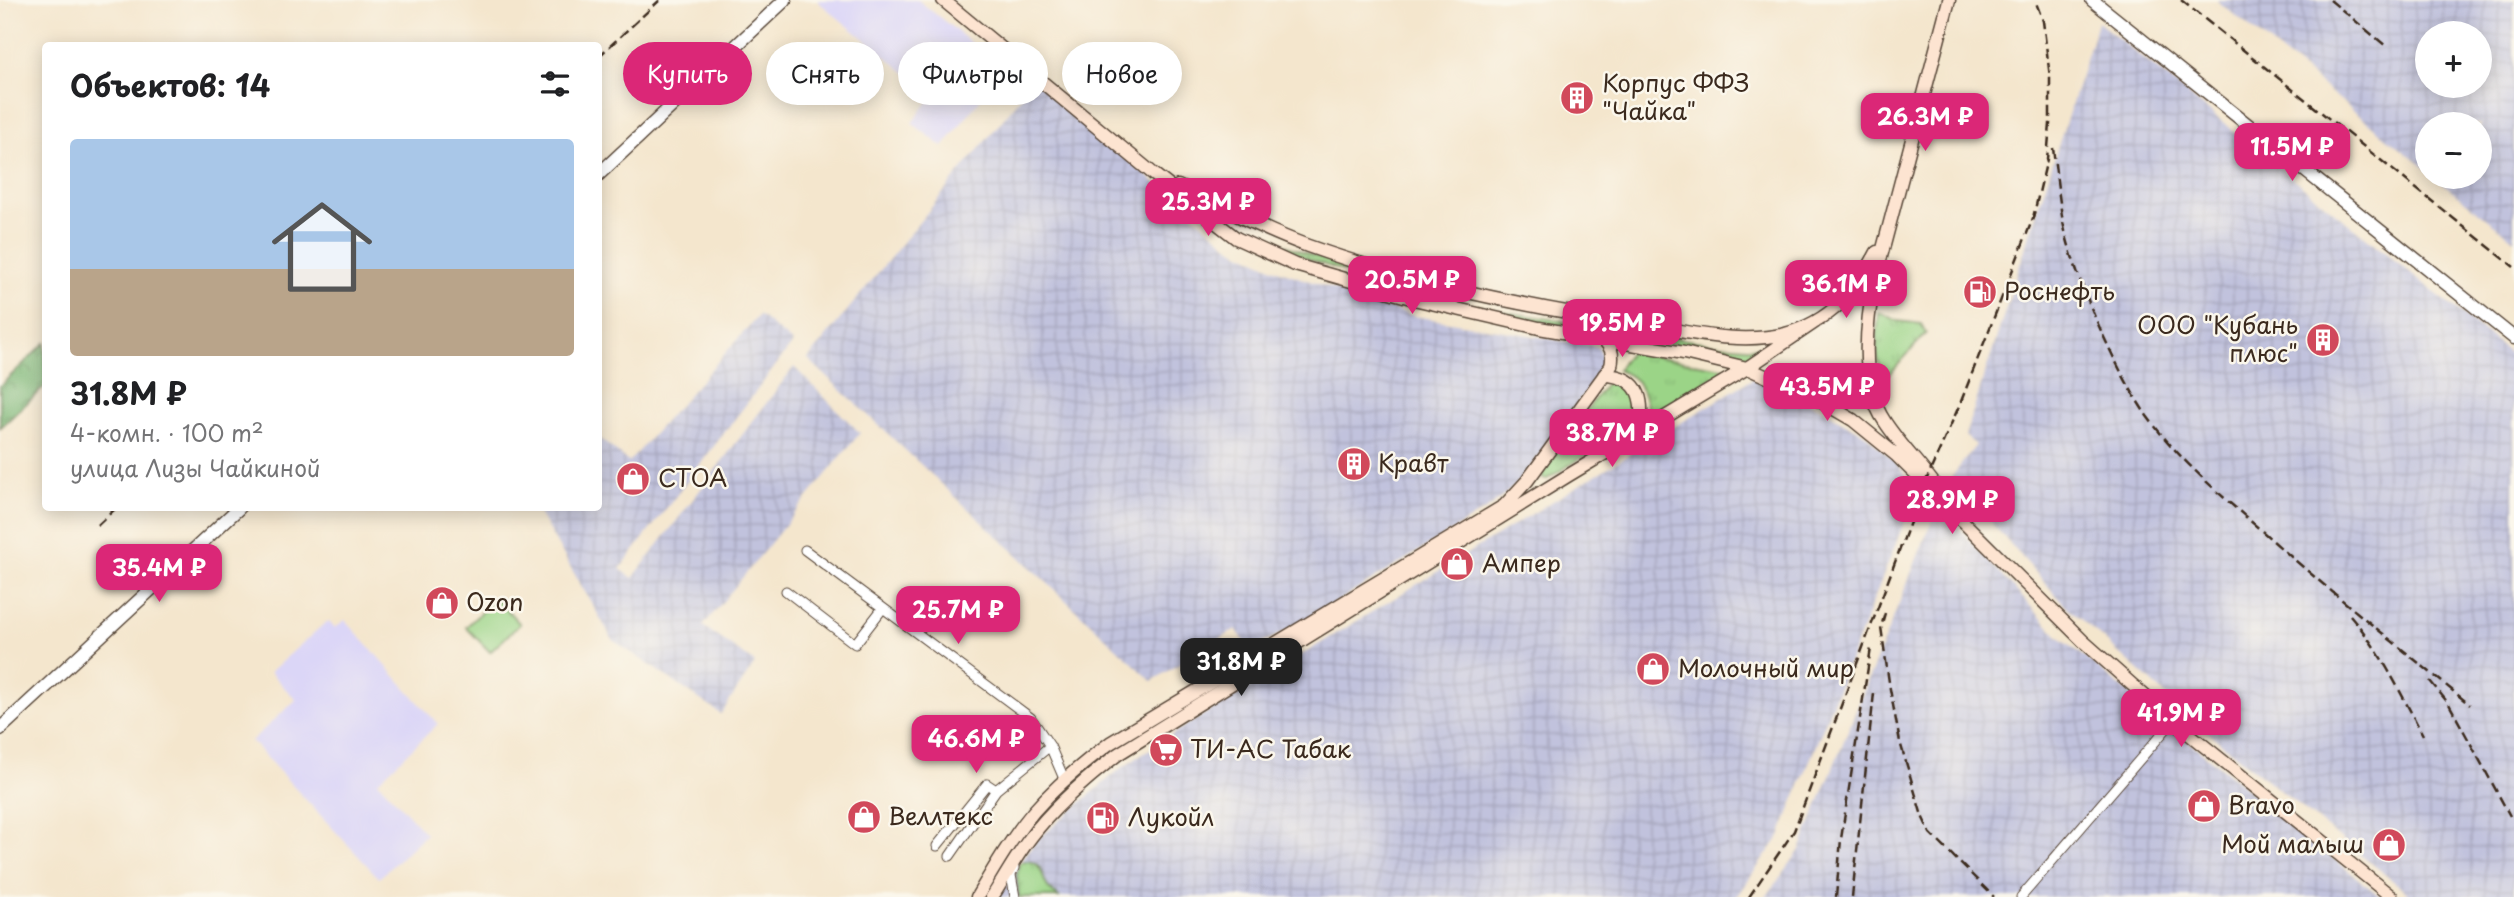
<!DOCTYPE html>
<html lang="ru">
<meta charset="utf-8">
<style>
:root{--surface:#fff;--page:#f2f2f2;--text:#202124;--muted:#757577;--line:#e0e0e0;--accent:#db2777}
body{margin:0;font-family:"Playpen Sans",sans-serif;background:var(--page);color:var(--text);height:100vh;display:flex;flex-direction:column;font-size:26px;white-space:nowrap}
*{box-sizing:border-box;margin:0}
p{font-size:23px;color:var(--muted)}
.icon{flex:none;width:38px;height:38px;fill:none;stroke:currentColor;stroke-width:2;stroke-linecap:round;stroke-linejoin:round}
.map{position:relative;flex:1;overflow:hidden}
.drawer{position:absolute;left:42px;top:42px;width:560px;height:469px;display:flex;flex-direction:column;background:var(--surface);border-radius:7px;box-shadow:0 4px 18px #0003}
.drawer>*{flex:none}
.top-card{position:absolute;left:623px;top:42px;width:665px;height:63px;display:flex;gap:14px}
.fabs{position:absolute;left:2415px;top:21px;display:grid;gap:14px}
.fabs a{display:grid;place-items:center;width:77px;height:77px;border-radius:50%;background:var(--surface);box-shadow:0 4px 18px #0003;font-size:35px}
.price{position:absolute;translate:-50% -60px;padding:0 16px;border-radius:14px;background:var(--accent);color:#fff;font-size:23px;line-height:46px;filter:drop-shadow(0 2px 4px #0008)}
.price::after{content:'';position:absolute;left:50%;top:42px;width:21px;height:16px;margin-left:-10px;background:inherit;clip-path:polygon(0 0,100% 0,50% 100%)}
.price.on{background:#222;color:#fff}
ul{padding:0;list-style:none}
li{display:grid;align-content:center;gap:14px;height:371px;padding:0 28px}
li+li{border-top:2px solid var(--line)}
li span{display:grid;place-items:center;height:217px;border-radius:7px;color:#555}
li>.icon{margin-inline-start:auto}
span .icon{width:126px;height:126px;fill:#fffc;stroke-width:1}
li b{font-size:30px}
h2{display:flex;justify-content:space-between;align-items:center;height:84px;padding:0 28px;font-size:30px}
.tag{padding:0 24px;border-radius:32px;background:var(--surface);box-shadow:0 4px 18px #0003;font-size:24px;line-height:63px}
.tag.on{background:var(--accent);color:#fff}
.map>svg:first-child{display:block}
.built{fill:#dbd6f7}
.industrial{fill:url(#industrial-grid);fill-rule:evenodd}
.grass{fill:url(#grass-tufts);stroke:#6b7f52;stroke-width:2}
.forest{fill:url(#forest-crowns);stroke:#5c7049;stroke-width:2}
.park{fill:#9bd487;stroke:#6b7f52;stroke-width:2}
.lines{fill:none;stroke-linecap:round;stroke-linejoin:round}
.minor-casing{stroke:#574638;stroke-width:11}
.tertiary-casing{stroke:#574638;stroke-width:15}
.secondary-casing{stroke:#574638;stroke-width:15}
.minor{stroke:#fff;stroke-width:9}
.tertiary{stroke:#fff;stroke-width:12}
.secondary{stroke:#fde4d1;stroke-width:12}
.rail{stroke:#3b2a1e;stroke-width:2.5;stroke-dasharray:10 5;stroke-linecap:butt}
.labels{text-anchor:middle;stroke-width:5;stroke-linejoin:round;paint-order:stroke}
.poi-label{font-size:24px;fill:#3b2a1e;stroke:#fbf7ec;text-anchor:start}
</style>
<div class="map">
<svg width="2514" height="897" viewBox="0 0 2514 897">
<defs>
<pattern id="industrial-grid" width="8" height="8" patternUnits="userSpaceOnUse" patternTransform="scale(1.75)"><rect width="8" height="8" fill="#c1c2dd"/><path d="M0 4h8M4 0v8" fill="none" stroke="#a7a7bd"/></pattern>
<pattern id="grass-tufts" width="24" height="20" patternUnits="userSpaceOnUse" patternTransform="scale(1.75)"><rect width="24" height="20" fill="#9bd487"/><path d="M3 7l-1-3M5 7V3M7 7l1-3M15 17l-1-3M17 17v-4M19 17l1-3" fill="none" stroke="#86b674"/></pattern>
<pattern id="forest-crowns" width="20" height="18" patternUnits="userSpaceOnUse" patternTransform="scale(1.75)"><rect width="20" height="18" fill="#7cb674"/><path d="M2 6a3 3 0 1 1 6 0M12 15a3 3 0 1 1 6 0" fill="none" stroke="#67945f"/></pattern>
</defs>
<rect width="100%" height="100%" fill="#fbf7ec"/>
<filter id="ink" filterUnits="userSpaceOnUse"><feTurbulence type="fractalNoise" baseFrequency=".0143" numOctaves="2"/><feDisplacementMap in="SourceGraphic" scale="14" xChannelSelector="R" yChannelSelector="G"/><feConvolveMatrix kernelMatrix="1 2 1 2 8 2 1 2 1" color-interpolation-filters="sRGB"/></filter>
<filter id="wash" filterUnits="userSpaceOnUse"><feTurbulence type="fractalNoise" baseFrequency=".00686" numOctaves="4" result="noise"/><feDisplacementMap in="SourceGraphic" scale="28" xChannelSelector="R" yChannelSelector="G"/><feGaussianBlur stdDeviation="1.57" result="paint"/><feColorMatrix in="noise" values="0 0 0 0 0 0 0 0 0 0 0 0 0 0 0 0 0 1.4 0 .05"/><feComposite in="paint" operator="in"/></filter>
<g filter="url(#wash)">
<rect width="100%" height="100%" fill="#f4e6cd"/>
<path class="built" d="M816,0H918L1004,69L943,147L912,123L933,95Z
M345,620L438,724L378,781L426,834L379,878L251,741L296,700L270,672L325,623L330,622L335,628Z"/>
<path class="industrial" d="M2216,0H2514V240L2435,177H2480V124H2427V170ZM2480,33V86H2427V33Z
M2098,22L2514,356V897H2413L2211,735L2066,606L1951,478L1976,445L1965,436Z
M1035,80L1233,249L1280,271L1414,316L1599,347L1603,362L1597,377L1523,479L1490,507L1308,620L1250,649L1236,629L1152,681L808,359Z
M759,315L793,343L620,569L633,578L794,367L860,433L703,626L755,663L721,714L613,640L536,508H598L599,438L629,462Z
M1754,378L1810,403L1865,434L1898,465L1917,490L1780,836L1736,897H998L1019,863L1038,839L1119,770L1179,730Z
M1938,506L2057,635L2381,897H1766L1800,850Z"/>
<path class="grass" d="M1284,245L1389,282L1459,302L1465,306C1402,291 1343,273 1283,249Z
M1490,310L1721,345L1759,348L1743,359L1696,348L1489,314Z
M1879,312L1898,321L1921,324L1926,333L1891,373L1885,376C1872,358 1878,332 1879,312Z
M1630,352L1728,369L1648,416C1646,393 1640,377 1617,370Z
M1609,380C1636,385 1643,403 1631,427L1547,479H1543L1541,472Z
M1024,861C1045,861 1040,876 1049,889C1052,892 1056,894 1059,897H1019L1017,875L1019,863Z"/>
<path class="forest" d="M45,343V386L0,428V386Z"/>
<path class="park" d="M496,598L520,624L490,652L466,627Z"/>
</g>
<g filter="url(#ink)">
<g class="lines">
<g class="minor-casing">
<path id="minor" d="M805,550L1031,718L1050,746L1065,781
M786,591L855,644L883,608
M937,846L987,784L996,790L1050,746
M950,856L996,790
M1014,868L1011,875L1015,897
M2021,897L2173,721"/>
</g>
<g class="tertiary-casing">
<path id="tertiary" d="M2092,0L2514,338
M598,175L785,0
M0,729L239,508"/>
</g>
<g class="secondary-casing">
<path id="secondary" d="M943,0L1156,176L1236,238L1295,265L1418,300L1539,328L1684,353L1747,368L1817,399L1853,420L1896,455L2083,641L2173,721L2392,897
M1178,186C1221,207 1264,230 1308,246C1417,285 1530,307 1643,325C1690,332 1739,345 1785,334C1830,322 1857,291 1877,252
M1604,375C1643,376 1645,404 1638,435
M1942,495C1925,469 1902,448 1885,422C1859,384 1866,322 1875,279L1949,0
M977,897C994,868 1012,837 1034,811C1056,786 1083,763 1110,743L1504,506L1527,481L1611,366C1614,353 1611,347 1602,338
M992,897C1005,877 1016,856 1031,837C1055,805 1087,778 1118,754L1569,475L1747,368L1815,322"/>
</g>
<use href="#minor" class="minor"/>
<use href="#tertiary" class="tertiary"/>
<use href="#secondary" class="secondary"/>
<path class="rail" d="M2181,0L2514,267
M2330,0L2386,46
M598,57L660,0
M2053,148C2056,173 2059,198 2063,222C2074,277 2115,369 2147,416C2179,460 2222,496 2263,532C2330,592 2401,648 2470,705
M98,525L116,508
M1885,613L1881,627L1890,689L1900,742L1922,816L1930,833L1994,897
M2350,615C2381,651 2401,694 2423,735
M2430,681L2449,704L2510,816
M1749,897L1794,831L1924,485L1960,404L2033,218L2047,159L2050,124V77L2043,21L2035,0
M1836,897L1841,839L1871,648
M1852,897L1874,693"/>
</g>
</g>
<defs>
<g id="building-disc" transform="scale(1.75)"><circle r="9.5" fill="#d1495b" stroke="#fbf7ec"/><path d="M-4-6H4V6H1V3H-1V6H-4ZM-2.5-4.3h1.7v1.8h-1.7ZM.8-4.3h1.7v1.8H.8ZM-2.5-1h1.7V.8h-1.7ZM.8-1h1.7V.8H.8Z" fill="#fff"/></g>
<g id="fuel-disc" transform="scale(1.75)"><circle r="9.5" fill="#d1495b" stroke="#fbf7ec"/><path d="M-5.5-6h7V0h2V4h1.3V-2.5L3-4.5l.8-.8L6-3V5H2.5V1h-1V6h-7ZM-4.2-4.7v3.2H.2V-4.7Z" fill="#fff"/></g>
<g id="shop-disc" transform="scale(1.75)"><circle r="9.5" fill="#d1495b" stroke="#fbf7ec"/><path d="M-5-2.5h2.3a2.7 3.5 0 0 1 5.4 0H5L5.5 6h-11ZM-1.5-2.5h3a1.5 2.3 0 0 0-3 0Z" fill="#fff"/></g>
<g id="supermarket-disc" transform="scale(1.75)"><circle r="9.5" fill="#d1495b" stroke="#fbf7ec"/><path d="M-6-5.5h2.5l.6 2H6L4.5 2H-2.5L-4.4-4H-6ZM-1.5 3.2a1.3 1.3 0 1 0 .1 0ZM3 3.2a1.3 1.3 0 1 0 .1 0Z" fill="#fff"/></g>
</defs>
<g fill-rule="evenodd">
<use href="#building-disc" x="1577" y="98"/>
<use href="#fuel-disc" x="1980" y="292"/>
<use href="#building-disc" x="2323" y="340"/>
<use href="#building-disc" x="1354" y="464"/>
<use href="#shop-disc" x="633" y="479"/>
<use href="#shop-disc" x="1457" y="564"/>
<use href="#shop-disc" x="442" y="603"/>
<use href="#shop-disc" x="1653" y="669"/>
<use href="#supermarket-disc" x="1166" y="750"/>
<use href="#shop-disc" x="2204" y="806"/>
<use href="#shop-disc" x="864" y="817"/>
<use href="#fuel-disc" x="1103" y="818"/>
<use href="#shop-disc" x="2389" y="845"/>
</g>
<g class="labels">
<g class="poi-label">
<text x="1602" y="92">Корпус ФФЗ<tspan x="1602" dy="28">"Чайка"</tspan></text>
<text x="2004" y="300">Роснефть</text>
<text x="2298" y="334" text-anchor="end">ООО "Кубань<tspan x="2298" dy="28">плюс"</tspan></text>
<text x="1378" y="472">Кравт</text>
<text x="658" y="487">СТОА</text>
<text x="1482" y="572">Ампер</text>
<text x="466" y="611">Ozon</text>
<text x="1678" y="677">Молочный мир</text>
<text x="1190" y="758">ТИ-АС Табак</text>
<text x="2228" y="814">Bravo</text>
<text x="888" y="825">Веллтекс</text>
<text x="1128" y="826">Лукойл</text>
<text x="2364" y="853" text-anchor="end">Мой малыш</text>
</g>
</g>
</svg>
<div class="fabs">
<a>+</a>
<a>−</a>
</div>
<b class="price" style="left:1925px;top:153px">26.3M ₽</b>
<b class="price" style="left:2292px;top:183px">11.5M ₽</b>
<b class="price" style="left:1208px;top:238px">25.3M ₽</b>
<b class="price" style="left:1412px;top:316px">20.5M ₽</b>
<b class="price" style="left:1846px;top:320px">36.1M ₽</b>
<b class="price" style="left:1622px;top:359px">19.5M ₽</b>
<b class="price" style="left:1827px;top:423px">43.5M ₽</b>
<b class="price" style="left:1612px;top:469px">38.7M ₽</b>
<b class="price" style="left:1952px;top:536px">28.9M ₽</b>
<b class="price" style="left:159px;top:604px">35.4M ₽</b>
<b class="price" style="left:958px;top:646px">25.7M ₽</b>
<b class="price on" style="left:1241px;top:698px">31.8M ₽</b>
<b class="price" style="left:2181px;top:749px">41.9M ₽</b>
<b class="price" style="left:976px;top:775px">46.6M ₽</b>
<div class="top-card">
<a class="tag on">Купить</a>
<a class="tag">Снять</a>
<a class="tag">Фильтры</a>
<a class="tag">Новое</a>
</div>
<section class="drawer">
<h2>Объектов: 14<svg class="icon" aria-label="filters" viewBox="0 0 24 24"><path d="M4 7h16M4 17h16"/><circle cx="9" cy="7" r="2"/><circle cx="15" cy="17" r="2"/></svg></h2>
<ul>
<li><span style="background:linear-gradient(#a9c7e8 60%,#b9a48a 0)"><svg class="icon" aria-label="home" viewBox="0 0 24 24"><path d="M3 11l9-7 9 7M6 9v11h12V9"/></svg></span><div><b>31.8M ₽</b><p>4-комн. · 100 m²</p><p>улица Лизы Чайкиной</p></div></li>
</ul>
</section>
</div>
